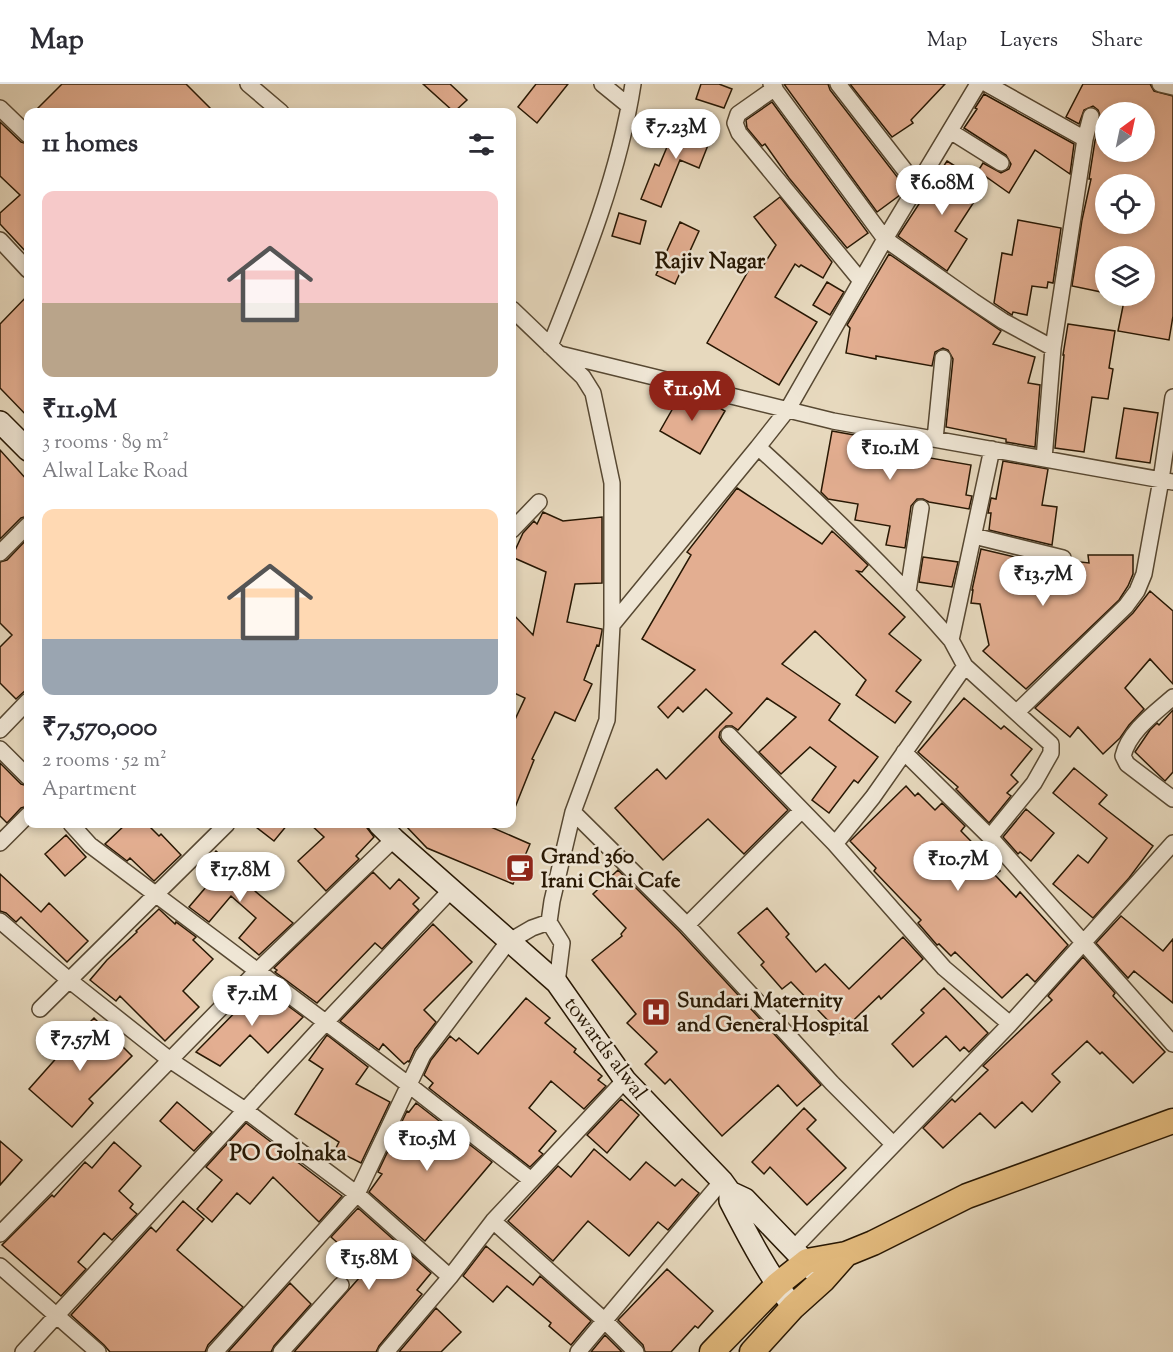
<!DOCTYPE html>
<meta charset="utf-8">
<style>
:root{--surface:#fff;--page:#f2f2f3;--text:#2b2b33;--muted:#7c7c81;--line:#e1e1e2;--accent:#8f2418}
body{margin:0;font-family:"Sorts Mill Goudy",serif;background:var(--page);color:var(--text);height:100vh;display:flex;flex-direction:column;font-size:22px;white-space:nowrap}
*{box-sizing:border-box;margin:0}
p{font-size:20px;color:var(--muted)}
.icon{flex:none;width:33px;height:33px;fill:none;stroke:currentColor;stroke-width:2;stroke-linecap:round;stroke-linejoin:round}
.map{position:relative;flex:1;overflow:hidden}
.drawer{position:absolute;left:24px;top:24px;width:492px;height:720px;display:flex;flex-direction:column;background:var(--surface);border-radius:12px;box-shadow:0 3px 9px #0003}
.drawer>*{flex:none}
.needle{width:39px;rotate:33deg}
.fabs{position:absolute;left:1095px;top:18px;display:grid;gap:12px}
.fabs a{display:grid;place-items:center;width:60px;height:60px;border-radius:50%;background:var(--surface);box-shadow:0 3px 9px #0003;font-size:30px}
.price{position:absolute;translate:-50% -51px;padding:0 14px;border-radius:21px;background:#fff;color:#222;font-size:20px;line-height:39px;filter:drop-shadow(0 2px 3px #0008)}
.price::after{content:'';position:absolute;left:50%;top:36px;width:18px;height:14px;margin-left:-9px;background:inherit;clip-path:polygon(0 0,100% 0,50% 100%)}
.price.selected{background:var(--accent);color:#fff}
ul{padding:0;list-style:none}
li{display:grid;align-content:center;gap:12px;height:318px;padding:0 18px}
li span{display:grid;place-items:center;height:186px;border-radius:12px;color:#555}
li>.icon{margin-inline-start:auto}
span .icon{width:108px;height:108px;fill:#fffc;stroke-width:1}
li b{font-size:26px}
h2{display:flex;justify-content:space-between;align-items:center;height:72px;padding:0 18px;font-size:26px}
header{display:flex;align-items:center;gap:36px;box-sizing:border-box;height:84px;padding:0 30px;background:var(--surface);border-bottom:2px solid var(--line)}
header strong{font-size:28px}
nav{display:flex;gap:33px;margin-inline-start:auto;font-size:21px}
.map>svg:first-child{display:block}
.building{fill:#e3ae91;stroke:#271703;stroke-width:1.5;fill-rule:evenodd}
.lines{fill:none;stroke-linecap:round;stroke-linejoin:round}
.street-casing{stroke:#574832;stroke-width:18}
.secondary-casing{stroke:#271703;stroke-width:24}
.primary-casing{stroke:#271703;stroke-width:27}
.street{stroke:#efe6d5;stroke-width:15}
.secondary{stroke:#efe6d5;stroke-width:21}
.primary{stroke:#e4bc7f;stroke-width:24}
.labels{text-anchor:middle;stroke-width:5;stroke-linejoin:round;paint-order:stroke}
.poi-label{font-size:21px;font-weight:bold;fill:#271703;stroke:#efe6d5;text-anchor:start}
.street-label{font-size:21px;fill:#271703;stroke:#efe6d5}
.neighbourhood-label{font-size:22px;font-weight:bold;fill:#271703;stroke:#efe6d5}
</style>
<header>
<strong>Map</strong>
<nav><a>Map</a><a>Layers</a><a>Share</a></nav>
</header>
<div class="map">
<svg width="1173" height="1268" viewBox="0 0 1173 1268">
<rect width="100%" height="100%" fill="#e7d9be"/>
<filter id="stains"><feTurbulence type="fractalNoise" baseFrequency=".00333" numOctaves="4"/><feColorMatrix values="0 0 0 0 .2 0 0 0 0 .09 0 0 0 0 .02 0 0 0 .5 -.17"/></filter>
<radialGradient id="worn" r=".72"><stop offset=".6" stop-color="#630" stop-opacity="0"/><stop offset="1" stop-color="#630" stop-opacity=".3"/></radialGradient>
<path class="building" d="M62,0H186L214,28H34Z
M423,0H450L467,16L454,28Z
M536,0H568L537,39L518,23Z
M701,0H719L732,5L724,24L696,15Z
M784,0H828L830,6L905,103L900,111L877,128Z
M850,0H945L911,36L913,39L892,53Z
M1083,0H1150L1154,7L1173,12V232L1169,256L1118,247L1125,212H1144V172H1106V209L1072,202L1082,136L1091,95H1089L1095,57L1101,34L1098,26L1093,22L1084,26L1079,40L1066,33ZM1106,28H1144V68H1106ZM1106,100H1144V140H1139L1138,146L1106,140Z
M984,10L1074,60L1070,90L1035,66L1009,109L978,87L983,79L1001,89L1009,85L1011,80L1006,71L964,44L977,25L975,24Z
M772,18L868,149L847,164L789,94L765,60L762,62L747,44L746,36Z
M678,37L712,51L699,84L680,76L661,123L641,115L655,80L659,82Z
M0,38L21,58L28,60V170L0,140V129L20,111L0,92Z
M947,77L985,101L955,147L967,155L947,187L898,152Z
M780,113L832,178L823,194L801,181L799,183L795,180L775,213L817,238L779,301L707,259L754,177L763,182L776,161L754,133Z
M619,129L646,137L640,160L612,152Z
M1018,136L1061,144L1053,199L1048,198L1047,204L1032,202L1027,231L1013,228L1012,231L994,219L1002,169L1012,171Z
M680,138L699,147L675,200L656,191Z
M889,170L1001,247L993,260L1035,273L1028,299L1040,301L1035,363L1006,358V355L946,343L953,275L948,266L943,264L935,268L932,282L876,272V275L846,269L850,244L847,241Z
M827,198L844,208L830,231L813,221Z
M28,211V333L0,304V240Z
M1068,240L1115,247L1109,284L1113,285L1108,315L1092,313L1084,368L1055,364L1064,271H1063Z
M681,310L704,315L725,327L700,370L660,347Z
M1124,324L1158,329L1150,379L1116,374Z
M832,347L926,364L924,373L971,381L966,411L972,412L969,425L929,418L923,415H917L911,422L905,464L886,461L890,442L855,436L858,420L828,415L821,408Z
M0,366L28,397V432L21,434L0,455Z
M1003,377L1048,385L1042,421L1057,423L1052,461L989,446L991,429H988L991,414L996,415Z
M737,404L822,460L832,447L844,458L868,481L862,488L857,487L905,533L889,550L921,576L896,607L911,618L895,639L856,611L866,596L815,547L782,580L840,620L829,636L878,673L858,699L854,696L829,729L812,716L836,683L810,663L781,690L759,668L796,633L767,614L738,646L732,642H726L720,648L719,653L722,658L788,726L744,770L708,735L663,776L615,724L657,685L666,695L732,629L706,605L683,628L678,623L668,634L658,623L695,586L642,555L691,471L687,468Z
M543,428L563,437L602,433V499L575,500L567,538L602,545V547L599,562L597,561L584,596L592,600L575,637L555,628L532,675L534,676L512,731V642L525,614L512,608V529L533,551L546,488L512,473L523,449L534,437L537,440Z
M28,454V604L16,615L0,599V563L12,551L0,539V478L7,476Z
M981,465L1061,484L1070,481L1072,477L1089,479L1088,471H1133V490L1128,502L1119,516L1026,605L983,567L989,561L980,520L971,519L973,506H972Z
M923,473L958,478L952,503L919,498Z
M1150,507L1173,527V600L1150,575L1125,604L1144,625L1129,641L1120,654L1103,670L1078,643L1070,653L1035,624L1133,529Z
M964,614L1001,645L1004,642L1032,665L1011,691L1018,698L1007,709L1011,712L989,739L956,705L958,703L918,668Z
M1173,626V688L1165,697L1135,668L1150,646L1157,639L1159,641Z
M0,679L21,700L28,702V722L21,724L7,739L0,732Z
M1074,684L1107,711L1099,720L1153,762L1129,794L1093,834L1053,800L1078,771L1088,779L1107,754L1053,709Z
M906,702L915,712L918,709L935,726L942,719L965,742L961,747L1000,787L995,791L1016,813L1020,808L1068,861L1035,898L1027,890L1002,914L955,868L951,872L939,860L937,861L918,839L921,836L874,787L876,784L850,757Z
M1026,725L1054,749L1031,777L1020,768L1018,770L1003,753Z
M126,740H147L159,752L161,750L181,771L154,797L130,774L127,777L105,760Z
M252,740H288L274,757Z
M310,740H367V744L374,753L356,772L359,775L326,807L298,777L324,753Z
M404,740H484L530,760L513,800L427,764Z
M66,751L86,773L65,792L45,770Z
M216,767L252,798L249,802L293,839L259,871L239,854L256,834L231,812L209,838L189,823L212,796L200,786Z
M618,786L680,848L821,1001L797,1022L778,1001L722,1052L670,995L665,1000L645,980L657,968L627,939L636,930L592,876L622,852L621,850L626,844L593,810Z
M373,788L390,805L399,795L419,814L413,820L419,826L382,865L375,859L317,919L275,888L277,886L274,884Z
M0,790L41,828L49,819L88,857L67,878L21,833L16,838L6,829L0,827Z
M767,824L789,850L786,853L816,888L825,880L849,905L903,853L923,875L881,915L879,912L840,949L791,898L782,905L761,881L764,878L738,849Z
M159,825L175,840L176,838L196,853L193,856L213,875L183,907L199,923L165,957L120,912L116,917L90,896L107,876L137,848L136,847Z
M1121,832L1163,867L1173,855V919L1134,887L1128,894L1096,859Z
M433,840L472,878L424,926L436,938L415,965L409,978L408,977L404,980L383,960L379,966L340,937Z
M1083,873L1115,909L1113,912L1165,968L1133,999L1102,968L1100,970L1087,957L1052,990L1060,998L1032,1028L1022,1018L995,1044L980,1029L943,1064L923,1044L952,1015L955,1018L988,986L983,982L1052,916L1048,912Z
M261,902L303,933L268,969L250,951L220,982L196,968Z
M944,904L988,949L969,968L964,963L960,967L946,952L913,983L892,960L924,929L921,926Z
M526,914L550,934L545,939L576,965L574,968L602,992L598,996L606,1002L584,1025L551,997L529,1024L556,1047L539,1067L543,1070L530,1083L429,1004L433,999L424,991L431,976L450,952L456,957L459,954L478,970Z
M94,934L132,972L89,1015L93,1019L72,1043L29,1005L60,970L59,969Z
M327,951L368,983L356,1000L390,1018L361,1079L335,1066L339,1058L295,1030L323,985L309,976Z
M621,1015L639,1031L607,1069L587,1051Z
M177,1018L212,1048L194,1067L160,1037Z
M416,1019L492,1078L425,1157L369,1108L382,1090L378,1088L407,1027L409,1028Z
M804,1024L816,1036L807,1045L846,1084L807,1121L770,1083L764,1090L752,1078Z
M246,1039L342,1112L319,1138L273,1093L250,1120L237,1109L212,1138L197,1125L222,1096L206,1083Z
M0,1057L22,1076L0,1101Z
M114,1058L141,1082L119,1107L133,1120L130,1124L137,1130L112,1156L104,1149L78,1178L86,1185L61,1212L2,1161L52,1111L54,1113L85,1078L92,1084Z
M594,1065L630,1096L646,1078L675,1102L682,1095L699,1109L668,1146L658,1138L629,1172L588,1137L553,1177L508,1137L558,1082L571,1093Z
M183,1117L204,1135L177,1166L243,1223L208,1261L205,1268H110L104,1261L71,1231L151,1143L156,1148Z
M358,1124L431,1189L417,1206L422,1210L379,1262L376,1268H294L367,1185L331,1153Z
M486,1162L533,1201L540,1192L591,1237L571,1261L549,1242L551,1239L507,1202L493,1218L463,1192Z
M667,1185L713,1227L698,1244L695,1242L671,1268H645L643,1261L618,1236Z
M290,1199L311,1220L274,1262L271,1268H228Z
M436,1224L461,1248L441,1268H399Z
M605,1251L622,1268H591Z"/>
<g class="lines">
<g class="street-casing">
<path id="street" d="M248,0L281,28
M602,0L629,22
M771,0L885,155L973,217L1003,237L1053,264
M838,0L917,102
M987,0L1085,55
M1160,0L1173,3
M775,4L738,30L735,39L739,49L861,197
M0,24L28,51
M950,47L1001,79
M0,156L28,186
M512,225L583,293L593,309L612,399V541L607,636L573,728L552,817L549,838
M550,262C584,177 619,91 633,0
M560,270L833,337L1173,398
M935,355L943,274
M1044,375L1053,264L1085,55L1091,32
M512,446L539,418
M974,452L1063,474
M0,469L28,441
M908,507L921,424
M612,541L758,363
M951,556C891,487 825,424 758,363L788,325L885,155L978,0
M965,582L1051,660V669L1034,699L990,753
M1173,613C1155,629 1129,647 1123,672L1127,680L1173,715
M1017,628L1126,522L1137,507L1144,490L1161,396L1173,313
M0,646L28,617
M729,651L835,760L944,884L1010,940
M0,665L28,693
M904,668L990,753L1173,960
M573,728L687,841L832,999L893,1060
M71,740L90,761L409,1001L531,1096
M0,759L28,731
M835,760L873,713L965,582L951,556L992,365
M0,837L69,896L170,976L245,1026L357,1110L450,1193
M687,841L802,726
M40,925L227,740
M493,1137L604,1236L636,1268
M0,1150L257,887L394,755
M794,1164L1010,940L1173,759
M0,1182L98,1268
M23,1268L326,938L451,806
M215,1268L357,1110L423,971L508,858L532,844L549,838L562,859L557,899
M281,1268L341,1201
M386,1268L450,1193L493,1137L625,996
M578,1268L722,1097"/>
</g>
<g class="secondary-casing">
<path id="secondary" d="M0,338L28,366
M379,740L394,755L557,899L625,996L722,1097L730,1108L745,1115L817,1190
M730,1108V1117C749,1154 768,1190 793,1223"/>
</g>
<g class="primary-casing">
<path id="primary" d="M712,1268L777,1201L807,1177L846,1170L873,1159L967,1112L1173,1037
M752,1268L793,1223L823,1196L846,1170"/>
</g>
<use href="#street" class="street"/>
<use href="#secondary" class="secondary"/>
<use href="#primary" class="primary"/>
</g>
<defs>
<g id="cafe-square" transform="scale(1.5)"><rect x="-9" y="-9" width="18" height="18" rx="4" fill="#8f2418" stroke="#efe6d5"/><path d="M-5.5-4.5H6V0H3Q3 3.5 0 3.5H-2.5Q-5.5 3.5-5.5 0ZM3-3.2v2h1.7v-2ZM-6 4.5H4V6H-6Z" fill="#fff"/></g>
<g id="hospital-square" transform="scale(1.5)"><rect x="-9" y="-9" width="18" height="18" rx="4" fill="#8f2418" stroke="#efe6d5"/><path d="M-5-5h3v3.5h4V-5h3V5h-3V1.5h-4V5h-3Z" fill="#fff"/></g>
</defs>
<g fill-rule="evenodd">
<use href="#cafe-square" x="520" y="784"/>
<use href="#hospital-square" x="656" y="928"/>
</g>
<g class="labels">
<g class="poi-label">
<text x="541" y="779">Grand 360<tspan x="541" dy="24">Irani Chai Cafe</tspan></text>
<text x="677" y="923">Sundari Maternity<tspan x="677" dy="24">and General Hospital</tspan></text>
</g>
<g class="street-label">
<text transform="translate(606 964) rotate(53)" y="7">towards alwal</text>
</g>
<g class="neighbourhood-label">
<text x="710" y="184">Rajiv Nagar</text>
<text x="288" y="1076">PO Golnaka</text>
</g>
</g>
<rect width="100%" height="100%" filter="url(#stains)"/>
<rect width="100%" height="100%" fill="url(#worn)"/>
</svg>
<div class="fabs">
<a><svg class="needle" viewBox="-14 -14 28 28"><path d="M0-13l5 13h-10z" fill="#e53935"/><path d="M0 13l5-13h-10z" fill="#7c7c81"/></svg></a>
<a><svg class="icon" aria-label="locate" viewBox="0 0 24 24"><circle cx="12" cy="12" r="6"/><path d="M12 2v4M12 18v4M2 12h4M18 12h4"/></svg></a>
<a><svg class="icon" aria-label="layers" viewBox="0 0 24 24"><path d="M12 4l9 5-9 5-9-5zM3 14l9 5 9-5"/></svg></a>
</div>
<b class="price" style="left:676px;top:76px">₹7.23M</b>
<b class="price" style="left:942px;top:132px">₹6.08M</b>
<b class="price selected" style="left:692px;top:338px">₹11.9M</b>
<b class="price" style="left:890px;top:397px">₹10.1M</b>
<b class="price" style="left:1043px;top:523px">₹13.7M</b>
<b class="price" style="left:958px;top:808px">₹10.7M</b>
<b class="price" style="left:240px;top:819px">₹17.8M</b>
<b class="price" style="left:252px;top:943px">₹7.1M</b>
<b class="price" style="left:80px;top:988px">₹7.57M</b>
<b class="price" style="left:427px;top:1088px">₹10.5M</b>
<b class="price" style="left:369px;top:1207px">₹15.8M</b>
<section class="drawer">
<h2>11 homes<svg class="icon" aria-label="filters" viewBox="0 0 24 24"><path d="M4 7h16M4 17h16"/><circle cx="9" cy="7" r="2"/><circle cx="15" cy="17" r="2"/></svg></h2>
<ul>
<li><span style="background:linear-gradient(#f6c9c9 60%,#b9a48a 0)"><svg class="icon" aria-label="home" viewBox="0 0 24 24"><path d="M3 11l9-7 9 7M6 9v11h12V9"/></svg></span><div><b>₹11.9M</b><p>3 rooms · 89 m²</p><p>Alwal Lake Road</p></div></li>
<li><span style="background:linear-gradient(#ffd9b3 70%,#9aa5b1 0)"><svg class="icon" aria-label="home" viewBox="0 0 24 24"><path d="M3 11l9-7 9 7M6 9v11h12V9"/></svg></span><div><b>₹7,570,000</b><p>2 rooms · 52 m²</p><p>Apartment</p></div></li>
</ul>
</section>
</div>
